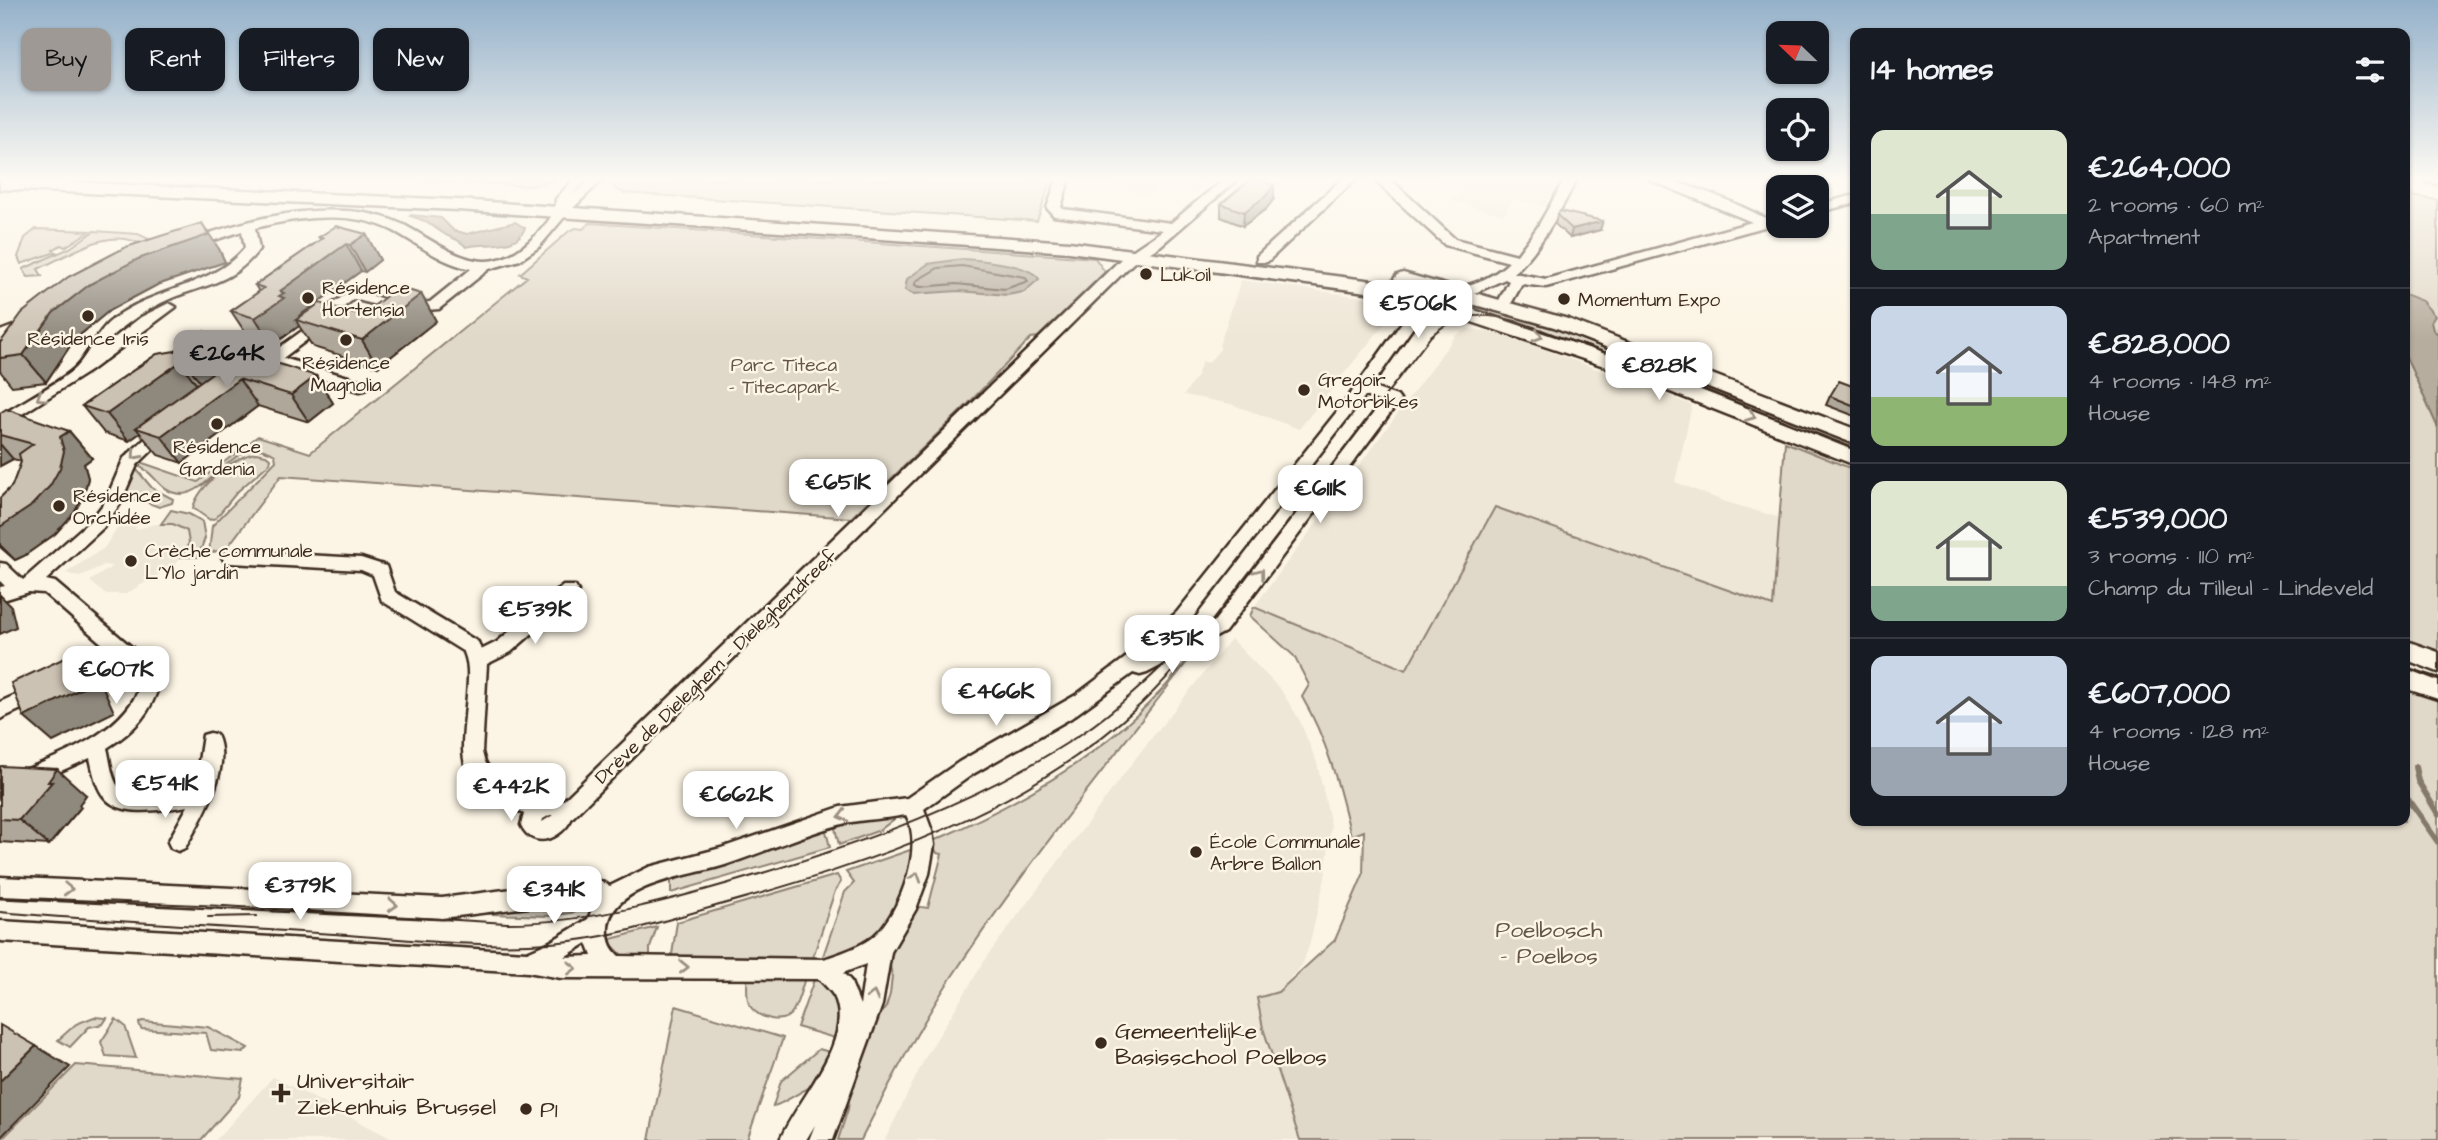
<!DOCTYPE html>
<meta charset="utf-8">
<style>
:root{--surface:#171b24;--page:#20242c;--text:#f1f3f6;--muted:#9ea1a6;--line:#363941;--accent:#9f9995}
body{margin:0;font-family:"Architects Daughter",sans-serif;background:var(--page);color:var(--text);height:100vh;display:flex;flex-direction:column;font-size:26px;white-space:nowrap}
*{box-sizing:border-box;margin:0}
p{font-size:23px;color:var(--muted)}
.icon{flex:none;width:38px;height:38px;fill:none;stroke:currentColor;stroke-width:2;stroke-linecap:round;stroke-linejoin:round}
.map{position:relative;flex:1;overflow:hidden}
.drawer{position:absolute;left:1850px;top:28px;width:560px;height:798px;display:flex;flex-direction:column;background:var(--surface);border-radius:14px;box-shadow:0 2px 5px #0004}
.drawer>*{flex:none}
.hud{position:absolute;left:21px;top:28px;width:665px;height:63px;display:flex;gap:14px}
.needle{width:46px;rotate:293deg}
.controls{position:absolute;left:1766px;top:21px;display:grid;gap:14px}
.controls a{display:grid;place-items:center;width:63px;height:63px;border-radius:14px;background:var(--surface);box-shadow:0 2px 5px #0004;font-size:35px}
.price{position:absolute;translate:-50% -60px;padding:0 16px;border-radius:14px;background:#fff;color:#222;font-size:23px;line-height:46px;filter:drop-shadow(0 2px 4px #0008)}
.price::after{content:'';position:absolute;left:50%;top:42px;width:21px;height:16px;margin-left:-10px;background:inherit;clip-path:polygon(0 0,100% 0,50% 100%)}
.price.current{background:var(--accent);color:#111}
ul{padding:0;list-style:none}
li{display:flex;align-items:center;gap:21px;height:175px;padding:0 21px}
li+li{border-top:2px solid var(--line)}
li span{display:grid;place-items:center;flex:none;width:196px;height:140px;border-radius:14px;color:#555}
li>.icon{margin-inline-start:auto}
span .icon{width:84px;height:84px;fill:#fffc;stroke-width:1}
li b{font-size:30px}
h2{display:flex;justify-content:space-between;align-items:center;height:84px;padding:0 21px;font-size:30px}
.tag{padding:0 24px;border-radius:14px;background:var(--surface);box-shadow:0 2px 5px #0004;font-size:24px;line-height:63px}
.tag.current{background:var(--accent);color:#111}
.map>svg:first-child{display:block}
.built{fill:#eee6d6}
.green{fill:#e0d8c8;stroke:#8e8173;stroke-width:2}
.water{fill:#b7ad9e;stroke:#85796b;stroke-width:2}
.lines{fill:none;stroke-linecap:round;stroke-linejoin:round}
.shore{stroke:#6d5e51;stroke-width:2}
.stream{stroke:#85796b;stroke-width:6}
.minor-casing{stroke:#3b2a1e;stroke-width:5}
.major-casing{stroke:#3b2a1e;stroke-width:5}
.minor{fill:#fcf5e5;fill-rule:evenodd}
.major{fill:#fcf5e5;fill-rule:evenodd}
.tram{stroke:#3b2a1e;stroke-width:2}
.wall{fill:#afa79a;stroke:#3b2a1e;stroke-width:2}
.shaded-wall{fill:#8f887d;stroke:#3b2a1e;stroke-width:2}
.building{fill:#ccc2b3;stroke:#3b2a1e;stroke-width:2}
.oneway{stroke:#9c9082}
.poi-dot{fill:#3b2a1e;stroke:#fcf5e5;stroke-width:2.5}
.labels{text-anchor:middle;stroke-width:5;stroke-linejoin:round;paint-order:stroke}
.poi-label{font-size:19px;fill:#3b2a1e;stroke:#fcf5e5;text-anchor:start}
.park-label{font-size:19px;fill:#645648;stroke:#fcf5e5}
.street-label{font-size:19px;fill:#3b2a1e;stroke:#fcf5e5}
.near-park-label{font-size:23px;fill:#645648;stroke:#fcf5e5}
.near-poi-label{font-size:23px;fill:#3b2a1e;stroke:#fcf5e5;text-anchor:start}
</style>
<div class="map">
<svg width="2438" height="1140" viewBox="0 0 2438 1140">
<rect width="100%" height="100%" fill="#fcf5e5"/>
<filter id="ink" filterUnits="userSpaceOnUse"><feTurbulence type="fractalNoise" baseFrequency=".0143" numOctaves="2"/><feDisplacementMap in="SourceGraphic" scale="14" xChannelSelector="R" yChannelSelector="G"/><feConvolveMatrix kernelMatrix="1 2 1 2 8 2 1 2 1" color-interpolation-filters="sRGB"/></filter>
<g filter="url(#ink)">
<path class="built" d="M1102,179H1182L1202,187L1195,193L1165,182L1147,196Z
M1444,179H1538L1558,184L1545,207L1514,199L1503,215L1454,202L1452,199L1458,197L1463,189L1443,184Z
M1241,280L1377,299L1392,307L1390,317L1299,429L1231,404L1184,395L1197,376L1202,361L1208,363L1221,348L1219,346Z
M1467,329L1499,332L1692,405L1675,482L1723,501L1780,518L1774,606L1495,508L1406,670L1254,607L1456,335Z
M137,524L135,530L155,524H173L187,531L189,543L176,564L126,594H105L90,581L113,566L104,565L79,577L66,573L104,548L118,527Z
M1231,639L1281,690L1299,719L1317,763L1331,826L1325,878L1309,946L1302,965L1278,992L1263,1028L1300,1140H885L925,1058L988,955L1142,750Z
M273,1077L343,1113L394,1140H216Z"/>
<path class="green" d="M402,179H560L531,186Z
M612,179H1037L1048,181L1050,183L1037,221L624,193L614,188Z
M2404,195L2438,200V653L2405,640Z
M590,223L1095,258L1105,272L1038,337L1031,338L968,404L851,518L281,476L226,549L209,553L212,526L276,461L275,455C237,430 213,493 182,494C159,494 156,472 138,466L140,462L198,482L258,436L310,453L527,277L520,274L569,231L576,228L583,229Z
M36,229L90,231L65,247L61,245L53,250L56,252L21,264L18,257L25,238Z
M94,231L138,234L149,239L144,242V246C112,224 70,255 38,269L42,276L28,277L23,269L70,248Z
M1490,308L1559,326L1855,442V453L1485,315Z
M1785,442L1855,470V821H2404L2405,687L2438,700V1140H1300L1263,1028L1257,998L1278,992L1335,940L1363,875L1364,831L1351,836C1340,789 1327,739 1302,697L1309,685L1294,656L1250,616L1254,607L1406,670L1495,507L1773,606Z
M256,453L266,455L271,459L270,463L237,492L216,518L210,520L193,508C198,487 234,456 256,453Z
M137,470L152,488L173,499L172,503L159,507L146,502L122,500L134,471Z
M171,510L189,514L202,521L205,538L198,557H181L189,543L187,531L173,524H161Z
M1201,644C1115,755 1026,864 949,981C916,1032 888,1086 861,1140H838L848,1109L850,1091L875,1022L886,1007L890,994L892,976L889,960L885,959L914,906L928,908L942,854L937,853L931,842C1015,805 1095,761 1159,693C1174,678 1187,660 1201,644Z
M898,816L880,830L839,845L834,824L854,818Z
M825,827L830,847L671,893V877Z
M916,848C909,901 878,952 822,959L845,892L854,883L846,872Z
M837,875L841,882L835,891L812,960L671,961L677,922Z
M585,890L595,897L593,903L571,913L549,916L438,912Z
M657,927L650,948V961L622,955L607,940Z
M747,974L806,975C802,986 799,1001 793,1011C784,1026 758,1019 750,1006C745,998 748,983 747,974Z
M815,977L827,986L842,1010L838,1039L797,1027Z
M676,1006L783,1038L747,1140H649Z
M94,1017L107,1018L103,1024L89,1027L70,1047L58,1040L76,1024Z
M116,1019L125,1026L136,1058L106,1056L101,1042Z
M142,1021L208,1027L248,1048L243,1053L211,1050L206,1033L141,1029L139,1023Z
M819,1049L833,1053L818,1084C804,1088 782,1105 773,1106L781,1081Z
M76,1065L243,1079L239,1097L201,1140H1Z"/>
<path class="water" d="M411,215L441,218L453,230L467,234L515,222L525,228C517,250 488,242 466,247C460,240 454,239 446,235C431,226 430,221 410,216Z
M962,259C980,260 1030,264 1039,279L1024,292L1007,295L959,291L913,294L905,290L907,279L928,264Z
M2404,294L2422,301L2435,316L2431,322L2433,330L2438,334V428L2405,355Z"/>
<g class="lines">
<path class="shore" d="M962,266L1025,277L1028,281L1005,289L956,284L920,287L915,285L916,281L938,268Z"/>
<path class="stream" d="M2415,767L2418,781L2438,814
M2404,794L2438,842"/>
<g class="minor-casing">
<path id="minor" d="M574,179H587L572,196L590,179H603L566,215L539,247L520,260L489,269L439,309L401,312L354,299L340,310L349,316L347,319H337L322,311L352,290L401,304L430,302L471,269C441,263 420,245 394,231C353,210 298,217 255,228L259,249C231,287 199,284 161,303C139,314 120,327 105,345L141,317L169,303L176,307L90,371L0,428V416C18,404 65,380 77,366C91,351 97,331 113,319C154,287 211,288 245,248L242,231L191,248L186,247V241C238,223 291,207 347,211C366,212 387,217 404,225C449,249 485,285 533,238C544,227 556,215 556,199Z
M1057,179H1069L1061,207L1063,209L1171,223L1224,179H1238L1160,246L1133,263L572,818C562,839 533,851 521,825L524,814C454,773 460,774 467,695C468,680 470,666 464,652L382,601L373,575L361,570L231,563L225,562L222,557L225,552L231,551L361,558L386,566L395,592L478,642L481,650L497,642L563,586H575L578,591L575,596L511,652L487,664L482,752C487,779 515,788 538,801L547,797L564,800L1123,257L1163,230L1054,216L1047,208ZM550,815H553L542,822L543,819Z
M1342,179H1356L1267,262H1257V256Z
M1373,179H1390L1455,239L1517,255L1537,228L1565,179H1577C1559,213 1541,248 1514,273L1546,279L1752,222L1648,179C1682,179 1734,202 1765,218L1778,215V223L1546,287L1522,284L1508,309L1503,310L1496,306L1509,281L1505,279L1477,292L1430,303L1371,387L1397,396L1400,400L1225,632L1147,673L1140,675L1133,673L1071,718L973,774L924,809L932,831L934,845L929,874L916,909L891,952L882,1005L833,1140H809L815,1125L806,1140H780C796,1101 856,1040 834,996C830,990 824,984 819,979L561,978L528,972L0,941V921L527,952L550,942L588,919L596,900L588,895L528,907L442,918L0,897V877L442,898L528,887L588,875L610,886L649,867L721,848L840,807L907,798L959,762L1076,695L1128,656L1177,612L1347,399L1420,297C1451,289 1485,286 1509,262L1445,245ZM1365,396L1382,402L1213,622L1163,648L1189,622ZM906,815C924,847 901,908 878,932C865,946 841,953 824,959L619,956C610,948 607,939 608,927C612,883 691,876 725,865C764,852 802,835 842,824C863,819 885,819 906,815ZM587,943L592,956L564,957L566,956ZM866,964L860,1005L850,980L843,973Z
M2426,179H2438V184L2427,182Z
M1855,195V203L1816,213V205Z
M323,316L328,318L330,321L328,324L283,358L365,382L368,386L365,390L360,391L274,365L255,378H245L242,375L245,372Z
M29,320L34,322L36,325L34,328L0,341V331Z
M165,425L173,430L137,465L120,504L103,528L46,580L55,582L148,661L160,681C152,713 134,731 107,748C110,759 111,777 118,786C128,799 180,790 195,787L203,735L210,733L217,735C233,768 201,820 185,848L178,851L171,848L168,842L188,806C165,809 124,818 106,799C96,789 93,771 90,758L0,798V780C47,760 127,736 141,682L134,671L118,657L75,683L68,685L61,683L59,678L61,673L106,647L44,593L29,592L0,601V587L5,586L0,581V563L6,564L23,580L91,520L105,502L124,458L159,426Z
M40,684L47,687L49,692L47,697L0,719V702Z"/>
</g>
<g class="major-casing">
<path id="major" d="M0,179L458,200L1069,242L1374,281L1432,296L1621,359L1855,450V465L1607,367L1418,304L1374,293L1069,252L458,210L0,189Z
M1403,273L1568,319L1855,429V444L1554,327L1397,283L1394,279L1397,275Z
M2404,640L2438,652V672L2404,659Z
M2404,668L2438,679V699L2404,688Z"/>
</g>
<use href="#minor" class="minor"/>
<use href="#major" class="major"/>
<path class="tram" d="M2404,667L2438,680
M0,897L224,906L507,923C589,923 668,901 746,878C864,843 979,802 1081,734C1118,709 1150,678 1182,647
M0,912C111,922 223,927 334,934C406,939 479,948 551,943C610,939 666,920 723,904C873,862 1024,813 1141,704C1187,660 1224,606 1263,555C1319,482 1375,409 1431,336C1447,321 1467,314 1489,316C1517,318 1545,332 1571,341C1667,372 1761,413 1855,450
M208,917L257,916"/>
</g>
<path class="wall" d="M1274,185V199L1266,209L1243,226L1221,217V204Z
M1557,215L1600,230L1570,238L1555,224Z
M366,234L380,260L365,272L361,271L299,316L300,317L362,315L421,294L436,321L378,367L313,347L299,326L273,345L249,338L231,311L259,292L255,285L320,240L319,237Z
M219,249L225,262L157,285L110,310L74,340L46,382L12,386L0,371V343Z
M157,354L242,360L316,376L333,403L309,422L258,406L182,463L158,455L140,433L129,441L104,433L82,406Z
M1855,387V416L1826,405L1830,396Z
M0,413L69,431L92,458L84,464L88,478L84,495L74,513L55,534L24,556L15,560L0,547V498L12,486L21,462V461L13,459L0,466Z
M0,767L86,795L79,805L81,807L49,845L0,842Z"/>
<path class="shaded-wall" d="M1274,185V199L1266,209L1243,226L1244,212Z
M1603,221L1600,230L1570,238L1572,229Z
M202,223L219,249L225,262L157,285L110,310L74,340L46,382L23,355L53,313L90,284Z
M366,234L380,260L365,272L350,245Z
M346,244L361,271L299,316L301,319L296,320L299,326L273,345L255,318L279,296L280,291Z
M421,294L436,321L378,367L362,340Z
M227,339L245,366L206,391L187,364Z
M180,362L200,389L136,428L140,433L129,441L107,414Z
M316,376L333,403L309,422L291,395Z
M239,379L258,406L182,463L161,436Z
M69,431L92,458L84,464L88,478L84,495L74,513L55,534L24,556L15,560L0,545V527L60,437Z
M0,444L13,459L0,466Z
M0,595L11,606L16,627L0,634Z
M73,654L100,680L114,712L53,742L24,717Z
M57,769L86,795L79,805L81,807L49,845L19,820Z
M36,1046L70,1067L0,1138V1081Z"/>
<path class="building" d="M1251,179H1257L1274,185L1266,196L1244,212L1221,204Z
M1560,211L1603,221L1572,229L1557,215Z
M202,223L208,235L138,259L90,284L53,313L23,355L0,358V343L22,313L68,277L126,247Z
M336,226L366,234L350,245L346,244L280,291L284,293L279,296L284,298L255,318L231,311L264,288L255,285L323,238L319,237Z
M398,287L421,294L362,340L296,320L320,303L362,315Z
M203,331L227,339L208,354L187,364L180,362L107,414L82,406L157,354L175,351Z
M249,354L316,376L291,395L239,379L161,436L136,428L216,370L224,373Z
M1839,381L1855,387V406L1830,396Z
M6,409L69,431L60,437L64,451L60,468L50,486L30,507L0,527V498L12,486L21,462L19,454L33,444L0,435V413Z
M73,654L87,686L24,717L11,683Z
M1,766L57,769L48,782H52L19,820L0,819V767Z
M0,1025L36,1046L0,1081Z"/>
<defs><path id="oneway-chevron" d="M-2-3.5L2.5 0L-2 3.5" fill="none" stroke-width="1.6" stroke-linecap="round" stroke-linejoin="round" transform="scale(1.75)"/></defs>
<g class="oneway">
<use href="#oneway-chevron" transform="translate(1538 336) rotate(17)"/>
<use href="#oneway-chevron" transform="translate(41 397) rotate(147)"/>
<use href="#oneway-chevron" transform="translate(1751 416) rotate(22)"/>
<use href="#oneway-chevron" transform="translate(136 455) rotate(132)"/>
<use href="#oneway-chevron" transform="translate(1260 573) rotate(-53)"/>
<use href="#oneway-chevron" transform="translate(843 816) rotate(165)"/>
<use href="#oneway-chevron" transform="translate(916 877) rotate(-72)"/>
<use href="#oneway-chevron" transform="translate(68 889) rotate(2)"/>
<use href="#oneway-chevron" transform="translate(393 905) rotate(3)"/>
<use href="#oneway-chevron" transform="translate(684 967) rotate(1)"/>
<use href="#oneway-chevron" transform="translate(572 968)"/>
<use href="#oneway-chevron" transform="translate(873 996) rotate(-76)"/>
</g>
</g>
<linearGradient id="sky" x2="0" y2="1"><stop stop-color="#94b1ca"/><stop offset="0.53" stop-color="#fefaf3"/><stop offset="1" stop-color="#fefaf3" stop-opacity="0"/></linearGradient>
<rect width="2438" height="339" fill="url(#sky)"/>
<g class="poi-dot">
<circle cx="1146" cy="274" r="7"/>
<circle cx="308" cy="298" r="7"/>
<circle cx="1564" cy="299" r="7"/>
<circle cx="88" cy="316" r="7"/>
<circle cx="346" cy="340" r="7"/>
<circle cx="1304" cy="390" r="7"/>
<circle cx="217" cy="424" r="7"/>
<circle cx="59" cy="506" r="7"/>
<circle cx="131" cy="561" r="7"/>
<circle cx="1196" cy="852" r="7"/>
<circle cx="1101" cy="1043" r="7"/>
<path d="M277.5 1082.5h7v7h7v7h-7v7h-7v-7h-7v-7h7z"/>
<circle cx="526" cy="1109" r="7"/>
</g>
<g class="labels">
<g class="poi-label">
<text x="1160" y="281">Lukoil</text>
<text x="322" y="294">Résidence<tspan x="322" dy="22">Hortensia</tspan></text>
<text x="1578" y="306">Momentum Expo</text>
<text x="88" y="345" text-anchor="middle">Résidence Iris</text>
<text x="346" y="369" text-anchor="middle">Résidence<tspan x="346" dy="22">Magnolia</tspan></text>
<text x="1318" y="386">Gregoir<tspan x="1318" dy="22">Motorbikes</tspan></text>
<text x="217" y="453" text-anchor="middle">Résidence<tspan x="217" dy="22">Gardenia</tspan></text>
<text x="73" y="502">Résidence<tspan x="73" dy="22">Orchidée</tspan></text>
<text x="145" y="557">Crèche communale<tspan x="145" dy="22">L'Ylo jardin</tspan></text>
<text x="1210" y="848">École Communale<tspan x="1210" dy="22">Arbre Ballon</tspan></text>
</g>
<g class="park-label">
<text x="784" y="371">Parc Titeca<tspan x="784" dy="22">- Titecapark</tspan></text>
</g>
<g class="street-label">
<text transform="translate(715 666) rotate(-44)" y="7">Drève de Dieleghem - Dieleghemdreef</text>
</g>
<g class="near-park-label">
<text x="1549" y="937">Poelbosch<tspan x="1549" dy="26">- Poelbos</tspan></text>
</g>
<g class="near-poi-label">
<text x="1115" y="1038">Gemeentelijke<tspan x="1115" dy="26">Basisschool Poelbos</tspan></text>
<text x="297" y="1088">Universitair<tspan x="297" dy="26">Ziekenhuis Brussel</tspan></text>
<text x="540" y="1117">P1</text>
</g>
</g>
</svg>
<div class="controls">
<a><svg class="needle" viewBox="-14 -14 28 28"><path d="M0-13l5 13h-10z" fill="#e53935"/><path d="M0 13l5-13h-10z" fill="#9ea1a6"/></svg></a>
<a><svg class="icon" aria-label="locate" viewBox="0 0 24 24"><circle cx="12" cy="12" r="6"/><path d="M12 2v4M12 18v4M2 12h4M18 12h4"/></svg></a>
<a><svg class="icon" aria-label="layers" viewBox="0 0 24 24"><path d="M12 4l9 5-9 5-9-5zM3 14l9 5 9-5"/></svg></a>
</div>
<b class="price" style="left:1418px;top:340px">€506K</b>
<b class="price current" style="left:227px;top:390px">€264K</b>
<b class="price" style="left:1659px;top:402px">€828K</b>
<b class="price" style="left:838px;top:519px">€651K</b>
<b class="price" style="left:1320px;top:525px">€611K</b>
<b class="price" style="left:535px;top:646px">€539K</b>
<b class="price" style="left:1172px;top:675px">€351K</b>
<b class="price" style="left:116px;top:706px">€607K</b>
<b class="price" style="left:996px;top:728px">€466K</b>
<b class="price" style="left:165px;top:820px">€541K</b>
<b class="price" style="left:511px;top:823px">€442K</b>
<b class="price" style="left:736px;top:831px">€662K</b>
<b class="price" style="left:300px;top:922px">€379K</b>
<b class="price" style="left:554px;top:926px">€341K</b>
<div class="hud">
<a class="tag current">Buy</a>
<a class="tag">Rent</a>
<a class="tag">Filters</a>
<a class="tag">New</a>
</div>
<section class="drawer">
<h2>14 homes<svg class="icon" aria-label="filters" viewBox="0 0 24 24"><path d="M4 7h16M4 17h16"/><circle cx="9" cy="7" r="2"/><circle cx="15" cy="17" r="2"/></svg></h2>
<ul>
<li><span style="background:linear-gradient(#dfe7d0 60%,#7fa58c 0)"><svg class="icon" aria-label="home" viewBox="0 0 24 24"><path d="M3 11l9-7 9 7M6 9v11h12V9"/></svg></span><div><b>€264,000</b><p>2 rooms · 60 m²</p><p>Apartment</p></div></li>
<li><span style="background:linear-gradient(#c9d6e8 65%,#8fb573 0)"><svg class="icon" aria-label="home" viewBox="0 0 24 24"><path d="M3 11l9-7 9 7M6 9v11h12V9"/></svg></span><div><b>€828,000</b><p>4 rooms · 148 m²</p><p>House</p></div></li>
<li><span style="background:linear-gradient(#dfe7d0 75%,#7fa58c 0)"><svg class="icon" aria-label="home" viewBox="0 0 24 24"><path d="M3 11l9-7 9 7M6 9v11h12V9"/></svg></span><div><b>€539,000</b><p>3 rooms · 110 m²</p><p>Champ du Tilleul - Lindeveld</p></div></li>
<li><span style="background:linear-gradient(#c9d6e8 65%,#9aa5b1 0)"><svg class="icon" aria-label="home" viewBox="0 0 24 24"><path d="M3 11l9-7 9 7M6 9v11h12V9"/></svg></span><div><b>€607,000</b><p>4 rooms · 128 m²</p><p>House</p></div></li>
</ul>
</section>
</div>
